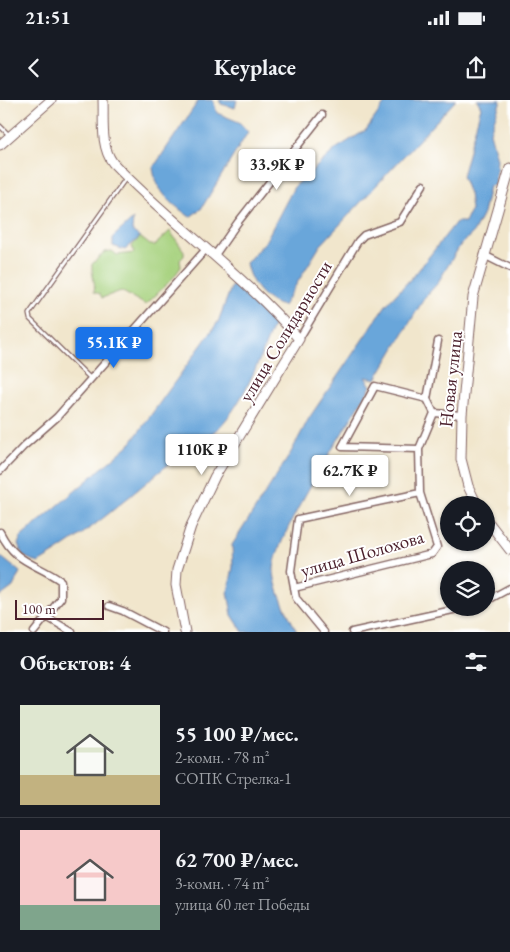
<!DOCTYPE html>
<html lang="ru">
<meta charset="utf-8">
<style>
:root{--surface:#171b24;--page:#20242c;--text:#f1f3f6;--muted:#9ea1a6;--line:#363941;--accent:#1a73e8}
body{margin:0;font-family:"EB Garamond",serif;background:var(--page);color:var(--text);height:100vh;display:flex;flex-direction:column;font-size:19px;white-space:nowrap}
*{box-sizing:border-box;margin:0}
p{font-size:16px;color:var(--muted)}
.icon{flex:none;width:28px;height:28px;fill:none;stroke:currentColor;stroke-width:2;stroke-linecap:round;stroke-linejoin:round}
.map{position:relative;height:532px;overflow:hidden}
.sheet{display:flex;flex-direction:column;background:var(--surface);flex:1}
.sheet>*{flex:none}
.tools{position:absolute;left:440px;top:396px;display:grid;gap:10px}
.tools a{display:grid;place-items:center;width:55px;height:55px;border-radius:50%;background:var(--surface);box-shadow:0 1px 4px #0004;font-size:25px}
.scale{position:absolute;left:15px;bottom:12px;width:89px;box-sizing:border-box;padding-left:5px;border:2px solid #4a1f2b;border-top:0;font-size:14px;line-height:18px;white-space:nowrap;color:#4a1f2b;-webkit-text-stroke:4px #fff;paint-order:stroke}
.price{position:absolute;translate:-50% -42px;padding:0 11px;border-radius:5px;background:#fff;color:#222;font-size:16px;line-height:32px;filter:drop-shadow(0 1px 2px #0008)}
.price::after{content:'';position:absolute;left:50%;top:30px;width:15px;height:11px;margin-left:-8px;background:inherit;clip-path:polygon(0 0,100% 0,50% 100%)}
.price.selected{background:var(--accent);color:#fff}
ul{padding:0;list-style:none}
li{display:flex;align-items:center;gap:15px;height:125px;padding:0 20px}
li+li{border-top:1px solid var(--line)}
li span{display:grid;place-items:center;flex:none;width:140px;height:100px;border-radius:0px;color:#555}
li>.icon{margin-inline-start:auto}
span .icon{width:60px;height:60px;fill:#fffc;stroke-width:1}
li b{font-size:21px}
h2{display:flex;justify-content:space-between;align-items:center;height:60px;padding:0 20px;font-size:21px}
.status{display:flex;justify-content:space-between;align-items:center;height:35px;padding:0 25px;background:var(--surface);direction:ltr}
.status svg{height:14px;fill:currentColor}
header{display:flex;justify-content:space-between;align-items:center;height:65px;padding:0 20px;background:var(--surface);font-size:22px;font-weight:700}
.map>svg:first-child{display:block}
.green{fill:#a6d17d;stroke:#787854}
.water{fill:#69a6da;stroke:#5a6282}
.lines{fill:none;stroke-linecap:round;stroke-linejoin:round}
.lane-casing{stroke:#846563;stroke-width:5.5}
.street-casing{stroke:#846563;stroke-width:9}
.secondary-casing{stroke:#846563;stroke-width:11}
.lane{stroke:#fff;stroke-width:3}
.street{stroke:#fff;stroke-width:6}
.secondary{stroke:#fff;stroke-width:9}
.labels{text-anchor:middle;stroke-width:4;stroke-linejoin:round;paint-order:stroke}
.street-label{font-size:19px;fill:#4a1f2b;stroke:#fff}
</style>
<div class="status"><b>21:51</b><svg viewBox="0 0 49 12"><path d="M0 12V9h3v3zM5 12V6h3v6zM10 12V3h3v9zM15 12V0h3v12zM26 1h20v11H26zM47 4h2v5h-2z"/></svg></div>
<header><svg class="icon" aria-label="back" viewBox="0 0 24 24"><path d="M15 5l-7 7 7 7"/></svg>Keyplace<svg class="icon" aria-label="share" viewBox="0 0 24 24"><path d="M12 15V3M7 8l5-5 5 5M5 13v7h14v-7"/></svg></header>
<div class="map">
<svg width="510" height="532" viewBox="0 0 510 532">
<rect width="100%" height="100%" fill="#fff"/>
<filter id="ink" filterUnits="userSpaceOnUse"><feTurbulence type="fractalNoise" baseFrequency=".02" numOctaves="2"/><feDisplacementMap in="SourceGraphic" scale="10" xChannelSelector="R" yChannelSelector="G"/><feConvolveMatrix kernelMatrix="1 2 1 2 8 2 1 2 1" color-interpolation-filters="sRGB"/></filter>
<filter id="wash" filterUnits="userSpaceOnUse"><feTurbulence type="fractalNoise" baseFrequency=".0096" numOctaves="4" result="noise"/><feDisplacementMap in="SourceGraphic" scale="20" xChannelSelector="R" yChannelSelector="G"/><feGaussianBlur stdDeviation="1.12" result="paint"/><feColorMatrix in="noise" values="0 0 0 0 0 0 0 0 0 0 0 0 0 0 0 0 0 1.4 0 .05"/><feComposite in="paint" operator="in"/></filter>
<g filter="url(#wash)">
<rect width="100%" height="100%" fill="#f1e6cc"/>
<path class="green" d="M170,131L184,151V156L180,160L181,167L173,178L146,205L121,191L102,198L100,194L94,192C96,180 91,176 92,164L105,152L112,151L117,155L134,153L132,146L140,137L150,145H155Z"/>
<path class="water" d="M199,0H213L217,13L239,22L248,32L201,109L190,117C171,103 156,92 153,68Z
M219,0H237L235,8L221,4Z
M387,0H456L320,146L283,206C264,202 249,182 246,163L265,142L294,87L337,48L366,30Z
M477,0H501L490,32L497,59L495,85L489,86L483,114L473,133L461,144L437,184L425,197L376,279L365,277L371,286C351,321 272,438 274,472C276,493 288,513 297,532H243L232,515L228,492L233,467L232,445L289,356L309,318L386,205L417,172L456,122H465L471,109L469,94L462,76L481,7Z
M133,119L132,131L140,137L125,150L113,146V137Z
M232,185L260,205L274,223C262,254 246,297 224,322C215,334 188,349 175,359C129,396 90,433 38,463L23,456L18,444L21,437L130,344L218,222Z
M0,456L20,472L13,487L1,496Z"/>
</g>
<g filter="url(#ink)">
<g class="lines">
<g class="lane-casing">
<path id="lane" d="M0,26L10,36
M91,279L30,219L29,214L126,78"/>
</g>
<g class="street-casing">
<path id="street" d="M215,155L238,122L322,15
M484,155L510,168
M299,239L358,141L364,135L400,122L423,85
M427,299L438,241
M419,349L342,347L375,286L427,299L434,313
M0,371L24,346L57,317L207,148
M0,432C16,464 34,462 61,481V498L34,532
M294,488L432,454L437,447L420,393L419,349L434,313L462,315
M486,501L510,488
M109,506L123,511L163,532
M45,516L72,532
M324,532L296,498L291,471L298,419L420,393
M352,532L462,508"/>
</g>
<g class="secondary-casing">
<path id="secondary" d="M103,0C104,20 100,46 113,63C172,125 243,173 299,239L215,376L191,426L177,470L176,485L185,532
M0,45L51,0
M477,405L468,386L461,359L462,315L473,197L510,68
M486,419L510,450"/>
</g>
<use href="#lane" class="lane"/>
<use href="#street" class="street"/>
<use href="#secondary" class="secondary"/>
</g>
</g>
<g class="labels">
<g class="street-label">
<text transform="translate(285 231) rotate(-59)" y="7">улица Солидарности</text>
<text transform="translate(450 279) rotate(-84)" y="7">Новая улица</text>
<text transform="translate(362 453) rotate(-16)" y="7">улица Шолохова</text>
</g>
</g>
</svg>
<div class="tools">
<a><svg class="icon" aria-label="locate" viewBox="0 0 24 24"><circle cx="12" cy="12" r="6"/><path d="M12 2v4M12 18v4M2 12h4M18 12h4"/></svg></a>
<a><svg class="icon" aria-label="layers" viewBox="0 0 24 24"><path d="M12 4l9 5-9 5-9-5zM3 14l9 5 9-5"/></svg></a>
</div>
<div class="scale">100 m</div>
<b class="price" style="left:277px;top:91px">33.9K ₽</b>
<b class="price selected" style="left:114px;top:269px">55.1K ₽</b>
<b class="price" style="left:202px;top:376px">110K ₽</b>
<b class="price" style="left:350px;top:397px">62.7K ₽</b>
</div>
<section class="sheet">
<h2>Объектов: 4<svg class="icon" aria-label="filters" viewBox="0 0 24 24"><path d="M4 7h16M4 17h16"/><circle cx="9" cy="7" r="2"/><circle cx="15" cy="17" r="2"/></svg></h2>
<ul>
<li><span style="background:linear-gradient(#dfe7d0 70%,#c2b280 0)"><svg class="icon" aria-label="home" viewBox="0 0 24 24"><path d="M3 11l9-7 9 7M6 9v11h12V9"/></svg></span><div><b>55 100 ₽/мес.</b><p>2-комн. · 78 m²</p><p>СОПК Стрелка-1</p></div></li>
<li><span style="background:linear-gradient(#f6c9c9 75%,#7fa58c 0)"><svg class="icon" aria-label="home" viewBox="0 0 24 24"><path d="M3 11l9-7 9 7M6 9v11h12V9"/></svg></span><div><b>62 700 ₽/мес.</b><p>3-комн. · 74 m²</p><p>улица 60 лет Победы</p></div></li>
</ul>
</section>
